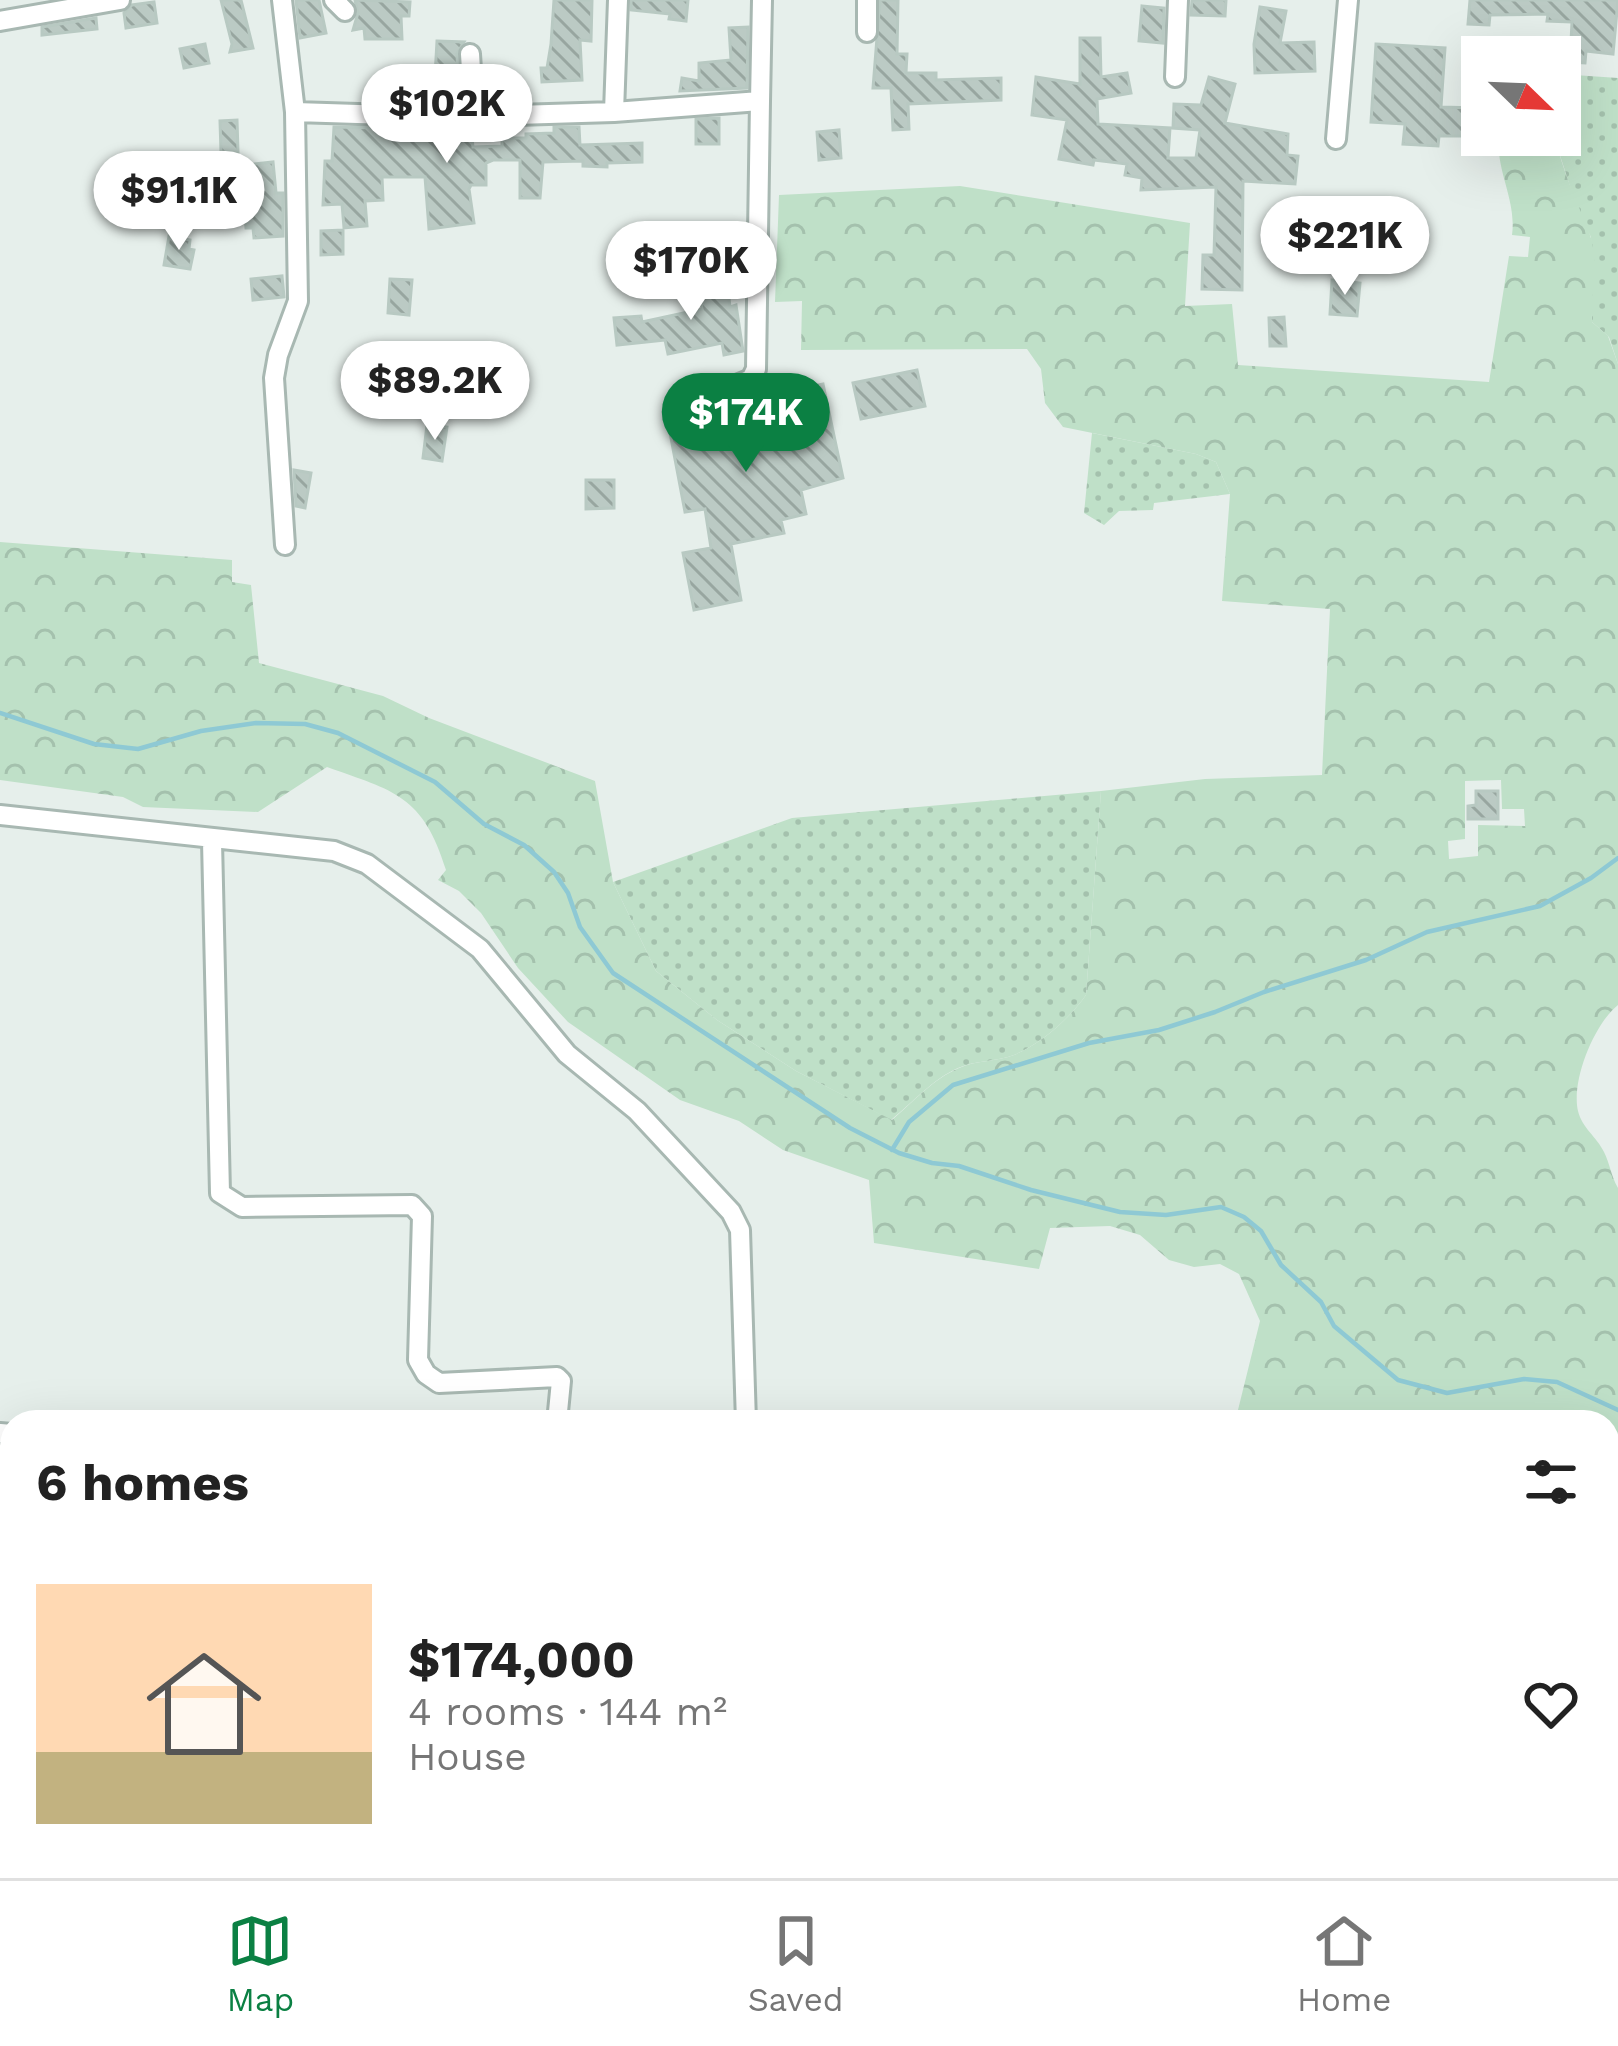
<!DOCTYPE html>
<meta charset="utf-8">
<style>
:root{--surface:#fff;--page:#f2f2f2;--text:#222;--muted:#767676;--line:#e0e0e0;--accent:#0b8043}
body{margin:0;font-family:"Work Sans",sans-serif;background:var(--page);color:var(--text);height:100vh;display:flex;flex-direction:column;font-size:45px;white-space:nowrap}
*{box-sizing:border-box;margin:0}
p{font-size:39px;color:var(--muted)}
.icon{flex:none;width:66px;height:66px;fill:none;stroke:currentColor;stroke-width:2;stroke-linecap:round;stroke-linejoin:round}
.map{position:relative;flex:1;overflow:hidden}
.panel{position:absolute;left:0px;top:1410px;width:1620px;height:468px;display:flex;flex-direction:column;background:var(--surface);border-radius:36px 36px 0 0;box-shadow:0 12px 48px #0002}
.panel>*{flex:none}
.needle{width:78px;rotate:113deg}
.buttons{position:absolute;left:1461px;top:36px;display:grid;gap:24px}
.buttons a{display:grid;place-items:center;width:120px;height:120px;border-radius:0px;background:var(--surface);box-shadow:0 12px 48px #0002;font-size:60px}
.price{position:absolute;translate:-50% -102px;padding:0 27px;border-radius:42px;background:#fff;color:#222;font-size:39px;line-height:78px;filter:drop-shadow(0 3px 6px #0008)}
.price::after{content:'';position:absolute;left:50%;top:72px;width:36px;height:27px;margin-left:-18px;background:inherit;clip-path:polygon(0 0,100% 0,50% 100%)}
.price.active{background:var(--accent);color:#fff}
ul{padding:0;list-style:none}
li{display:flex;align-items:center;gap:36px;height:300px;padding:0 36px}
li+li{border-top:3px solid var(--line)}
li span{display:grid;place-items:center;flex:none;width:336px;height:240px;border-radius:0px;color:#555}
li>.icon{margin-inline-start:auto}
span .icon{width:144px;height:144px;fill:#fffc;stroke-width:1}
li b{font-size:51px}
h2{display:flex;justify-content:space-between;align-items:center;height:144px;padding:0 36px;font-size:51px}
.tabs{display:flex;justify-content:space-around;align-items:center;height:168px;border-top:3px solid var(--line);background:var(--surface);font-size:33px;color:var(--muted)}
.tabs a{display:grid;justify-items:center;gap:6px}
.tabs .active{color:var(--accent)}
.map>svg:first-child{display:block}
.grass{fill:url(#grass-dots)}
.forest{fill:url(#forest-crowns);fill-rule:evenodd}
.lines{fill:none;stroke-linecap:round;stroke-linejoin:round}
.stream{stroke:#8ec9d4;stroke-width:4.5}
.building{fill:url(#building-back-hatch);stroke:#b8c9c2;stroke-width:3}
.minor-casing{stroke:#a8b8b2;stroke-width:24}
.minor{stroke:#fff;stroke-width:18}
</style>
<div class="map">
<svg width="1618" height="1878" viewBox="0 0 1618 1878">
<defs>
<pattern id="grass-dots" width="8" height="8" patternUnits="userSpaceOnUse" patternTransform="scale(3)"><rect width="8" height="8" fill="#bfe0c8"/><path d="M2 2h.1M6 6h.1" fill="none" stroke="#a4c1ad" stroke-width="1.8" stroke-linecap="round"/></pattern>
<pattern id="forest-crowns" width="20" height="18" patternUnits="userSpaceOnUse" patternTransform="scale(3)"><rect width="20" height="18" fill="#bfe0c8"/><path d="M2 6a3 3 0 1 1 6 0M12 15a3 3 0 1 1 6 0" fill="none" stroke="#a4c1ad"/></pattern>
<pattern id="building-back-hatch" width="6" height="6" patternUnits="userSpaceOnUse" patternTransform="scale(3)"><rect width="6" height="6" fill="#bbcac4"/><path d="M-1 5l2 2M0 0l6 6M5-1l2 2" fill="none" stroke="#98a6a0"/></pattern>
</defs>
<rect width="100%" height="100%" fill="#e6efeb"/>
<path class="grass" d="M1560,74L1618,78V399V364L1609,337L1592,322L1591,237L1580,217L1555,140V135H1560Z
M1092,433L1196,454L1216,462L1230,494L1154,503L1153,510L1119,511L1104,525L1084,513Z
M1101,791L1086,995C1068,1020 1042,1043 1014,1055C996,1062 976,1060 958,1068C933,1079 913,1102 891,1120L796,1071L717,1020L656,971L613,882L792,818Z"/>
<path class="forest" d="M1499,135H1555C1561,169 1578,203 1590,235C1599,262 1591,294 1592,322L1608,336L1618,364V1005C1594,1024 1571,1081 1578,1111C1582,1128 1597,1137 1604,1152C1610,1164 1611,1176 1618,1188V1878H1592V1866H1608V1422H1235L1260,1321L1239,1274L1220,1264L1194,1267L1169,1260L1140,1235L1110,1226L1050,1228L1039,1269L874,1243L869,1180L783,1150L739,1121L680,1100L568,1022L518,968L481,913L459,891L438,880L446,870C423,795 394,791 327,767L258,812L143,807L123,797L0,780V542L232,560V582L251,585L259,663L383,696L429,718L595,781L613,882L656,971L717,1020L796,1071L892,1120C913,1102 933,1079 959,1068C976,1060 996,1062 1014,1055C1042,1043 1068,1020 1086,995L1101,791L1205,779L1322,775L1330,609L1222,601L1230,494L1216,462L1196,454L1063,427L1045,403L1041,369L1027,349L801,350L802,301L775,302L779,195L960,186L1190,223L1185,306L1232,304L1238,365L1489,382L1509,256L1528,257L1530,237L1512,235C1517,200 1495,170 1499,135ZM1501,780L1502,809H1524L1525,826L1478,825V856L1449,859L1448,841L1465,839V781Z"/>
<g class="lines">
<path class="stream" d="M0,713L94,744L138,749L201,731L256,723L305,724L338,733L435,782L484,824L524,845L554,872L568,893L580,927L613,973L850,1128L899,1153L932,1163L959,1166L1031,1190L1120,1212L1166,1215L1221,1207L1244,1217L1261,1231L1281,1265L1321,1302L1334,1326L1398,1380L1447,1393L1524,1379L1557,1382L1618,1410
M892,1150L909,1122L953,1085L1089,1043L1159,1030L1215,1012L1264,992L1366,960L1427,932L1540,906L1591,878L1618,858
M1608,1643L1618,1645
M0,1839L12,1847
M40,1866L64,1878
M591,1866L595,1878
M1556,1866L1559,1878
M203,1878L262,1866"/>
</g>
<path class="building" d="M221,0H241L253,48L230,52L232,44Z
M296,0H319L326,33L300,38Z
M355,0L410,2L409,16H401L402,39H365L364,28L353,30L358,13Z
M554,0H592L591,41L580,40L582,80L542,82L541,68H547L551,44Z
M631,0H688L686,21L669,19L670,14L631,10Z
M880,0H898L897,54H907L906,73H936V80L1001,78V100L908,104L909,129L893,130L891,88H873Z
M1192,0H1226L1225,16L1191,15Z
M1470,0H1618L1613,54L1586,51L1585,63L1570,62L1572,22L1547,21L1548,14L1490,15L1489,25L1468,24Z
M154,2L157,23L126,28L124,13L132,5Z
M1142,6L1164,8L1163,43L1139,41Z
M1260,7L1286,11L1280,43L1314,42L1315,71L1255,73L1254,44Z
M96,18L97,29L42,35V27Z
M748,27L747,88L680,91L682,78L699,81V63L731,60L729,28Z
M1080,38H1100L1101,77L1127,73L1131,93L1097,99L1098,124L1170,128L1168,158H1196L1200,130L1173,128L1174,104L1201,105L1209,77L1235,84L1225,123L1288,134L1287,155L1298,156L1295,184L1243,181L1242,290L1202,289L1203,255H1214L1216,187L1141,190L1142,178L1125,175L1127,164L1094,160L1093,165L1059,159L1067,120L1032,115L1036,77L1080,84Z
M437,41L464,42L457,54L459,103L409,102V76H435Z
M205,44L209,63L184,68L180,49Z
M1376,44L1445,48L1441,107L1477,108V136H1439L1438,146L1403,144L1405,124L1371,122Z
M719,118V144H696V119Z
M237,120L238,152H221L220,121Z
M334,127L471,130L473,147L502,146V138H526V134L554,133V127H579L580,145L642,143V162L607,163V167L583,166V161L543,162L540,198H520V160H493L486,163V185H471L469,189L474,223L429,229L425,177H382L383,200L365,201L367,226L344,228L342,204L323,205L325,161H332Z
M839,130L841,158L819,160L817,132Z
M273,162L276,193H283V236L254,238L253,228H246L244,201H251V195H256L254,164Z
M343,230V254L321,255V231Z
M169,236L190,240L189,249L194,250L190,269L164,265Z
M726,272L730,307L736,305L743,351L724,355L722,343L668,354L665,340L617,345L614,318L641,316L642,322L702,309L698,276Z
M282,276L284,297L253,300L251,279Z
M390,279L412,280L409,315L388,313Z
M1332,280L1360,283L1357,316L1330,314Z
M1284,317L1286,346H1270L1269,318Z
M917,370L925,406L861,419L853,383Z
M712,375L711,394L719,405L757,396L762,418L793,411L789,391L823,384L843,478L801,490L806,514L781,520L784,533L731,544L741,600L694,610L683,553L711,548L705,509L685,512L667,417L691,412L684,381Z
M427,425L447,427L442,461L423,458Z
M294,470L311,473L305,508L296,506Z
M586,480H614V508L586,509Z
M1476,791H1498V819H1468V806L1476,805Z"/>
<g class="lines">
<g class="minor-casing">
<path id="minor" d="M282,0L295,112L298,301L278,355L274,378L285,545
M334,0L345,11
M0,21L120,0
M867,32V0
M470,54L474,117
M1175,77L1178,0
M295,112L452,117L614,112L760,101L762,0
M614,112L618,0
M1336,139L1348,0
M724,390L751,379L756,369L760,101
M0,815L334,851L367,864L480,949L567,1054L637,1111L731,1212L740,1230L746,1422
M212,841L220,1193L242,1207L412,1205L422,1216L418,1360L426,1374L439,1383L557,1377L561,1381L557,1422
M0,1433L12,1434
M271,1866L273,1878
M1230,1878V1866"/>
</g>
<use href="#minor" class="minor"/>
</g>
</svg>
<div class="buttons">
<a><svg class="needle" viewBox="-14 -14 28 28"><path d="M0-13l5 13h-10z" fill="#e53935"/><path d="M0 13l5-13h-10z" fill="#767676"/></svg></a>
</div>
<b class="price" style="left:447px;top:166px">$102K</b>
<b class="price" style="left:179px;top:253px">$91.1K</b>
<b class="price" style="left:1345px;top:298px">$221K</b>
<b class="price" style="left:691px;top:323px">$170K</b>
<b class="price" style="left:435px;top:443px">$89.2K</b>
<b class="price active" style="left:746px;top:475px">$174K</b>
<section class="panel">
<h2>6 homes<svg class="icon" aria-label="filters" viewBox="0 0 24 24"><path d="M4 7h16M4 17h16"/><circle cx="9" cy="7" r="2"/><circle cx="15" cy="17" r="2"/></svg></h2>
<ul>
<li><span style="background:linear-gradient(#ffd9b3 70%,#c2b280 0)"><svg class="icon" aria-label="home" viewBox="0 0 24 24"><path d="M3 11l9-7 9 7M6 9v11h12V9"/></svg></span><div><b>$174,000</b><p>4 rooms · 144 m²</p><p>House</p></div><svg class="icon" aria-label="heart" viewBox="0 0 24 24"><path d="M12 20l-8-8c-3-5 5-10 8-4 3-6 11-1 8 4z"/></svg></li>
</ul>
</section>
</div>
<nav class="tabs">
<a class="active"><svg class="icon" aria-label="map" viewBox="0 0 24 24"><path d="M3 6l6-2 6 2 6-2v14l-6 2-6-2-6 2zM9 4v14M15 6v14"/></svg>Map</a>
<a><svg class="icon" aria-label="saved" viewBox="0 0 24 24"><path d="M7 4h10v16l-5-4-5 4z"/></svg>Saved</a>
<a><svg class="icon" aria-label="home" viewBox="0 0 24 24"><path d="M3 11l9-7 9 7M6 9v11h12V9"/></svg>Home</a>
</nav>
